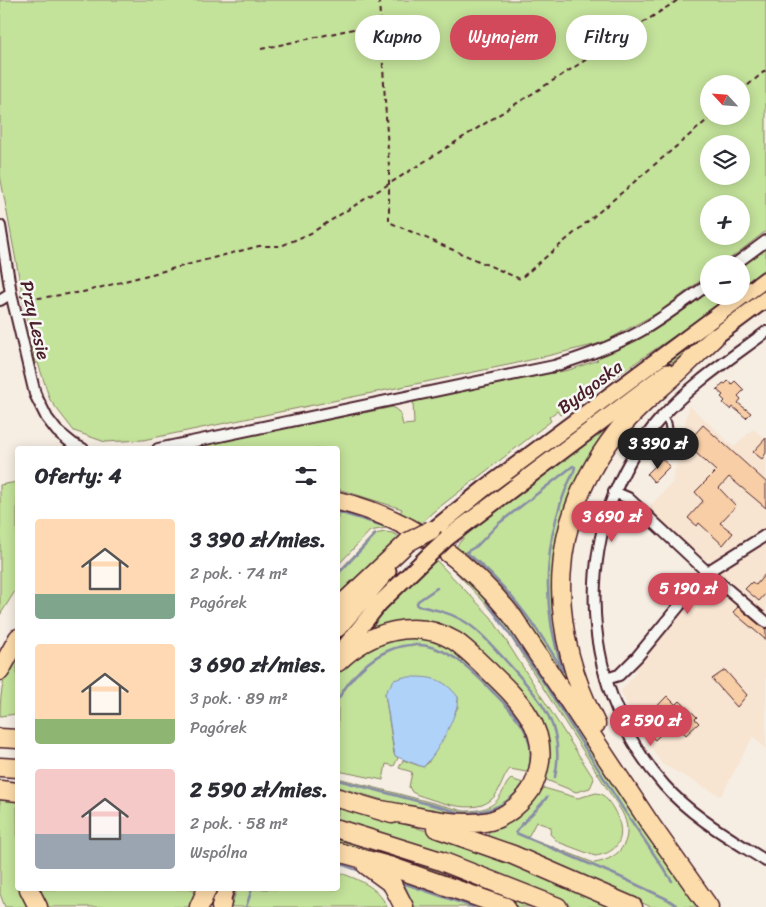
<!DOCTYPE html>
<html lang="pl">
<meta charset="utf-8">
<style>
:root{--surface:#fff;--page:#f2f2f3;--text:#2b2b33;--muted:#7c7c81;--accent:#d1495b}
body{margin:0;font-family:Sriracha,sans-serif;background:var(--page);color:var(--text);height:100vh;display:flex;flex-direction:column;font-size:19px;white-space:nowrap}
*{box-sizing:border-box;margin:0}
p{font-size:16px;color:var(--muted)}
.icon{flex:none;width:28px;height:28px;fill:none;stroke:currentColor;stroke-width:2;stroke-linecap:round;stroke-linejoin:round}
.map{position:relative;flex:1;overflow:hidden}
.side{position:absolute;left:15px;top:446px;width:325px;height:445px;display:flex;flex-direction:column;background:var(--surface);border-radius:5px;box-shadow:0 2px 12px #0003}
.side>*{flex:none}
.banner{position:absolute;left:355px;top:15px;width:335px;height:45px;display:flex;gap:10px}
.needle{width:32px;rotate:296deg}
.buttons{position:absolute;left:700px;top:75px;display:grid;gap:10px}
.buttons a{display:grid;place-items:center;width:50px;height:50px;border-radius:50%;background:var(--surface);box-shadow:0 2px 12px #0003;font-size:25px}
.price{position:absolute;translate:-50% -42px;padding:0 11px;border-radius:18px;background:var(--accent);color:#fff;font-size:16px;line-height:32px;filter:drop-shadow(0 1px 2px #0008)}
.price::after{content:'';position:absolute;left:50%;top:30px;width:15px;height:11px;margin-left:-8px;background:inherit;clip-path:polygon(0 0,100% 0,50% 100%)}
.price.on{background:#222;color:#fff}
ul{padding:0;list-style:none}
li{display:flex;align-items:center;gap:15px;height:125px;padding:0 20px}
li span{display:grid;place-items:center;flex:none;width:140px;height:100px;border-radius:5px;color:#555}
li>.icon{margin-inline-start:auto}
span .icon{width:60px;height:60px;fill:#fffc;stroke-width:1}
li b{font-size:21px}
h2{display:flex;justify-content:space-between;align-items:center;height:60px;padding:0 20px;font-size:21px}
.chip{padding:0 18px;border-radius:22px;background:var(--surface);box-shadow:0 2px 12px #0003;font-size:18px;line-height:45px}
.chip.on{background:var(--accent);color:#fff}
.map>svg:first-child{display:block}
.built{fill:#f7e4d1}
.green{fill:#c3e29a;stroke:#868062;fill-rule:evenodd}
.water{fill:#afd3f8;stroke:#878ba6}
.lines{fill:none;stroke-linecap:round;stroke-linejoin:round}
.stream{stroke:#878ba6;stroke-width:2.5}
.building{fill:#f8cea7;stroke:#4a1f2b}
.service-casing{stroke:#4a1f2b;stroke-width:9}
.minor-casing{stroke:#4a1f2b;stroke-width:14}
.primary-casing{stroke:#4a1f2b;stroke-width:19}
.motorway-casing{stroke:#4a1f2b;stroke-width:21}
.path{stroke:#4a1f2b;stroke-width:2;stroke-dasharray:5 4;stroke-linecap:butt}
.service{stroke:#f6f6f2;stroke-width:5}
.minor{stroke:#f6f6f2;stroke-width:10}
.primary{stroke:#fddcac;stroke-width:15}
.motorway{stroke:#fddcac;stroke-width:18}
.primary-bridge-casing{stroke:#4a1f2b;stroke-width:19;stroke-linecap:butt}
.motorway-bridge-casing{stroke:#4a1f2b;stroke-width:21;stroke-linecap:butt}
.primary-bridge{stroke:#fddcac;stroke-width:15}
.motorway-bridge{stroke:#fddcac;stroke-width:18}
.labels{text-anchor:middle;stroke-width:5;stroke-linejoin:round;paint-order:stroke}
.street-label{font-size:18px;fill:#4a1f2b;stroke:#f6f6f2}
</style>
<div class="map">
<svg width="766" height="907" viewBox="0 0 766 907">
<rect width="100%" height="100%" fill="#f6eee3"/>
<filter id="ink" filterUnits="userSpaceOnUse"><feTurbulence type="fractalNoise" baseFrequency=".02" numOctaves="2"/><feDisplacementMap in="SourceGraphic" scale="10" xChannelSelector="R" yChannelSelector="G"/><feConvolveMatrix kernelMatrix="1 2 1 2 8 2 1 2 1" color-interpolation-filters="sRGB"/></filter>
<g filter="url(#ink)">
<path class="built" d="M689,405L734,447L753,429L766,439V527L715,560H702L647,509L672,483Z
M760,538L766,544V621L707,572Z
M708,578L766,628V749L753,736L721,796L662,764L635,722L621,691L637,671L633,668Z"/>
<path class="green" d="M0,0H766V231L723,264H709V274L659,312L602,343L513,364L143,440L105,442L74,431L50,400L38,363H35L0,175ZM709,84H741V116H709ZM709,144H741V176H709ZM709,204H741V236H709Z
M766,248V271L741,289V266Z
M766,286V293L440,535L438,534L457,517Z
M709,289V296H732L560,415L557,411L549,417L551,421L433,512L420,524L400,513L402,509L338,489V449H182L393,407L400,413L403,425L414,424L413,403L419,399L569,370L598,360L596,358L654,329Z
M635,404L580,481L561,652L569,686L454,549L467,534V530Z
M17,482V588L0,615V485Z
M338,508L387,525L386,528L370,531L338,565Z
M385,532L393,533L400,537L338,603V572L374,534Z
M443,557L495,605L698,907H651L594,880L493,839L488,836L489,830L539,789L544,788L578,798L596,793L602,794C622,814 634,851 595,856L558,842L550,834L551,827L536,822L528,837L594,863C622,859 635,837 622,812L503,625C485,600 462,581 443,557Z
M435,559L491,617L594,779L590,788L576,792L544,779L545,743L456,636L369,634L365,630Z
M412,635L450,645L515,705L530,730L534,770L526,772L510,769C504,775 502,785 497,793C481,819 440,802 418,795L412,792L409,787L412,772L399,768L403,760L423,767L428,763L458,707V697L385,693L394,754L398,758L394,766L386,764L383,780L338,771V673L365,648Z
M17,650V714L0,716C0,687 4,676 17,650Z
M338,778L464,811C477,811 493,809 500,796C504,791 505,784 511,779L523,783L526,790L490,816L424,812L338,787Z
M0,799L17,801L18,889H22L30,907H5L0,894Z
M338,804L400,822L476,848L618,907H574L338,822Z
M338,839L410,861L533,907H511L338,848Z
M338,872C357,879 378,886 387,907H231L237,889H338Z
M400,881L478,907H411Z
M35,889H199L194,907H44Z"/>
<path class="water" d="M404,677C429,677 442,676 458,697C459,713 436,756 423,767L395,756L385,693L394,680Z"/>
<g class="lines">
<path class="stream" d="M573,466L575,467L574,471C543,534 540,604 563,671C537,626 506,584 466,552L477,546L498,524Z
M338,512L384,526
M338,574L375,535
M437,588L418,601L417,603L418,606C434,609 448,612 462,620C480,630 493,647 507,662C539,698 566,725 555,777
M482,595L546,686L622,807L672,881
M338,699C363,657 407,626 455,658C469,667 480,679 492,691C514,713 538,735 529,769
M338,780L462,813C486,813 508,806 522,786
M547,797C540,808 518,825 516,833L618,876L667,899L676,905
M338,863L363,872
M246,907L252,889
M414,907L403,883L473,907"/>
</g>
<path class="building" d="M728,381L732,384L735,381L744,390L738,396L741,399L738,403L751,413L746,418L733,407L731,410L723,403L725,401L721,397L723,395L717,390L723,383L725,384Z
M703,425L766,482V508L729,477L719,488L736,506L720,523L733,533L723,545L699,523L697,526L688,518L703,501L695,492L716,471L686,444Z
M766,438V453L762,459L753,452Z
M662,459L670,466L654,482L647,474Z
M766,573V593L759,601L745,589L752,582L756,585Z
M738,607L762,627L766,629V640L733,612Z
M725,670L747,695L737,707L712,679Z
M667,696L676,705L680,701L697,717L695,719L699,723L686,735L673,722L655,740L639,725Z"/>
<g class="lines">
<g class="service-casing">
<path id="service" d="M662,417L668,423L670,436L679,447"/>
</g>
<g class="minor-casing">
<path id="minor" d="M0,226L11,293L35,394L47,418L57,431L73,444L83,449
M735,264L766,241
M0,300L11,293
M766,332C730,359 691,384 661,418C570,520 574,683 664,785C692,817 730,838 766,861
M158,449L554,366C583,357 612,347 639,332C664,318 686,300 709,284
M614,492L628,498L707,572L766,622
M606,679L619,675L637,657L707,572L766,535"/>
</g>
<g class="primary-casing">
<path id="primary" d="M704,345L766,299
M432,531L484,489L766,279
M447,538L667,372
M338,629L388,571
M338,655L379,604L429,555
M220,907L226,889"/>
</g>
<g class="motorway-casing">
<path id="motorway" d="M338,501C410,518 467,559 513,617L651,825L709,907
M338,608L408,542
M338,662C369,632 415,617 455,641C468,650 478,661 489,671C517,698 550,729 538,771C536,780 533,788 527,795C517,807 506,817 490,821C459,828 413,815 381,810
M0,671L18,638
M596,724C547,626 546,523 616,433C632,412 653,395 673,377C687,365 700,351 714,338
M0,738L18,739
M0,767L18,768
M0,790L18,792
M338,798L392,814
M436,828L513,855L633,907
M338,829L441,861L558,907
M338,852L392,867L506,907
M366,865L392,884L404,907
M29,889L38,907
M199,907L207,889
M221,907L222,902"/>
</g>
<path class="path" d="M379,0L389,167V222L520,279L712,116
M261,49L381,23
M741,91L766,70
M20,296L31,299L83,292L259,246H281L311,233L573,68L678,0"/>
<use href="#service" class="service"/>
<use href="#minor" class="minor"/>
<use href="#primary" class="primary"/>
<use href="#motorway" class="motorway"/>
<g class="primary-bridge-casing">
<path id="primary-bridge" d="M429,555L447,538"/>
</g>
<g class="motorway-bridge-casing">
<path id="motorway-bridge" d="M408,542L431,530"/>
</g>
<use href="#primary-bridge" class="primary-bridge"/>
<use href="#motorway-bridge" class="motorway-bridge"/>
</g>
</g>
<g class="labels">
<g class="street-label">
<text transform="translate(35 320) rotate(77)" y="6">Przy Lesie</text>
<text transform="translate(590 387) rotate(-37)" y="6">Bydgoska</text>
</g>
</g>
</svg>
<div class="buttons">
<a><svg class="needle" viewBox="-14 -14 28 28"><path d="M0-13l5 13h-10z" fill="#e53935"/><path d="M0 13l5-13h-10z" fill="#7c7c81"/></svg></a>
<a><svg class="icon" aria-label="layers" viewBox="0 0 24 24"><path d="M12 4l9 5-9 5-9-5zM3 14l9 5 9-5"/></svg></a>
<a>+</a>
<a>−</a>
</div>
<b class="price on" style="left:658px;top:470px">3 390 zł</b>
<b class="price" style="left:612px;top:543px">3 690 zł</b>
<b class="price" style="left:688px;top:615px">5 190 zł</b>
<b class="price" style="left:651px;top:747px">2 590 zł</b>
<div class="banner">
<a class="chip">Kupno</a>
<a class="chip on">Wynajem</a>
<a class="chip">Filtry</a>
</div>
<section class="side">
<h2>Oferty: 4<svg class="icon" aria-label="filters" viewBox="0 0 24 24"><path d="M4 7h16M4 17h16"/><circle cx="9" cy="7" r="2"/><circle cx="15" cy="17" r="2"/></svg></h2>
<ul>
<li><span style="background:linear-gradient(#ffd9b3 75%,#7fa58c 0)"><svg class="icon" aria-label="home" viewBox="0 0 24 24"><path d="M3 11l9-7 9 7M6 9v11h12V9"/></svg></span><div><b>3 390 zł/mies.</b><p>2 pok. · 74 m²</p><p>Pagórek</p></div></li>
<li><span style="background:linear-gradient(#ffd9b3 75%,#8fb573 0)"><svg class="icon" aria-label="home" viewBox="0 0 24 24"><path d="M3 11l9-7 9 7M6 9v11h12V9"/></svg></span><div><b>3 690 zł/mies.</b><p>3 pok. · 89 m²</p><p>Pagórek</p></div></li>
<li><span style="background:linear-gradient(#f6c9c9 65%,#9aa5b1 0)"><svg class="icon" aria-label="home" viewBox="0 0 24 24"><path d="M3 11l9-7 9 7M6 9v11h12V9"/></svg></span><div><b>2 590 zł/mies.</b><p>2 pok. · 58 m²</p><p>Wspólna</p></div></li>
</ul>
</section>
</div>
